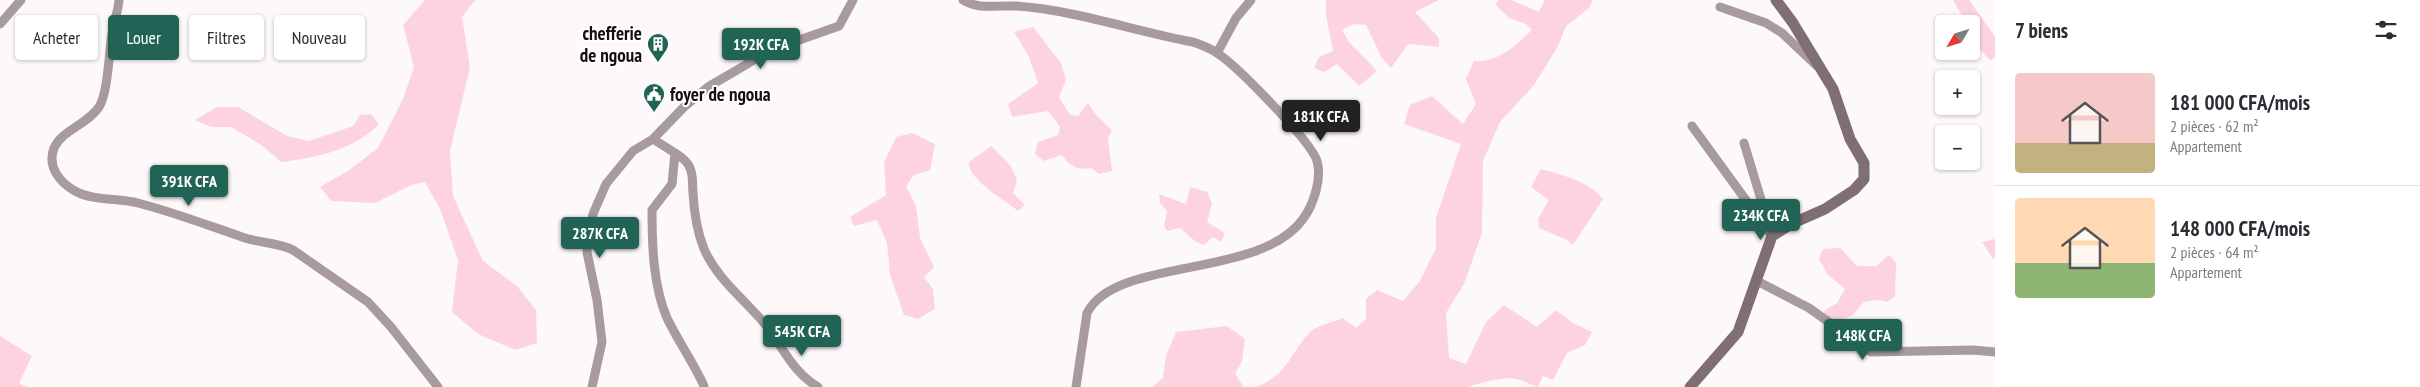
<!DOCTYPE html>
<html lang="fr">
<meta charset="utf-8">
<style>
:root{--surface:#fff;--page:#f2f2f3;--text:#2b2b33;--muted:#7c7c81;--line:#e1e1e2;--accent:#216455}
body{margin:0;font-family:"PT Sans Narrow",sans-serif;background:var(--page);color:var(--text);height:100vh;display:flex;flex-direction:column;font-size:19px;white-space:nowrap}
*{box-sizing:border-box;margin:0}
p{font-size:16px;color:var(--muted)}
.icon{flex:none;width:28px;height:28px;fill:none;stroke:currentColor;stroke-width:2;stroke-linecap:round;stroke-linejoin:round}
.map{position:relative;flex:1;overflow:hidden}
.sheet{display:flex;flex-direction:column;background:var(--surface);width:425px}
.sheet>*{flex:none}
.banner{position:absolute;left:15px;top:15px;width:475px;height:45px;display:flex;gap:10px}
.needle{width:32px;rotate:232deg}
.controls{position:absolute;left:1935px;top:15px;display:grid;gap:10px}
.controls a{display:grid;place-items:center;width:45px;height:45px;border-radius:5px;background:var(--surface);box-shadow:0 1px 4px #0004;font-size:25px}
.price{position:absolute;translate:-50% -42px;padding:0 11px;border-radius:5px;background:var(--accent);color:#fff;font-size:16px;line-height:32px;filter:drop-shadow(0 1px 2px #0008)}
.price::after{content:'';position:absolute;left:50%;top:30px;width:15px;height:11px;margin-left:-8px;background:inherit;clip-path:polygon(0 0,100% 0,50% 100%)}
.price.on{background:#222;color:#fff}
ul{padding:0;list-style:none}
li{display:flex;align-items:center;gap:15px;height:125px;padding:0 20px}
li+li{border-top:1px solid var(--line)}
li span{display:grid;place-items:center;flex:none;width:140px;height:100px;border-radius:5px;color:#555}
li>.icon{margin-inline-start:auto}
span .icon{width:60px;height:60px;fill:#fffc;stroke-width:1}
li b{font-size:21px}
h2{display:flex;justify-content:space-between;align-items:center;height:60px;padding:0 20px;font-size:21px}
.chip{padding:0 18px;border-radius:5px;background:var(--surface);box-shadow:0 1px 4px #0004;font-size:18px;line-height:45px}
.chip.on{background:var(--accent);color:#fff}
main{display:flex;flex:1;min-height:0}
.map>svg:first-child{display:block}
.green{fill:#fed3e0}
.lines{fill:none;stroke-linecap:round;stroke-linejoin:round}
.street{stroke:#a79b9f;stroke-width:9}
.secondary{stroke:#7f6f74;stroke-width:11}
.labels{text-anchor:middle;stroke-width:4;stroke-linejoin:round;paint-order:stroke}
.poi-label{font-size:19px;font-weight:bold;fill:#170e11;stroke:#fff;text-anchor:end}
</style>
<main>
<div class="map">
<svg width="1995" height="387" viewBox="0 0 1995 387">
<rect width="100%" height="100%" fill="#fdf8f9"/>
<path class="green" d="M425,0H475L462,17L470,67L450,151L453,196L483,261L517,286L536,310L537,343L515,350L478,334L452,312L458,260L440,209L425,182L411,185L375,203L331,201L320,187L348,171L378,148L403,99L414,67L403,25Z
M1326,0H1439L1415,12L1439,38V47L1408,44L1391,68L1382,58L1366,25L1354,24L1342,30L1349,42L1377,71L1359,86L1337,64L1324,72L1314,68L1319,57L1333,51L1326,15Z
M1499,0H1511L1539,12L1545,0H1593L1589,8L1566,26L1558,46L1534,85L1500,122L1483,161L1482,233L1464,284L1446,313L1449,358L1466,364L1486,322L1504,305L1537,327L1556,310L1573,323L1592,332L1585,345L1567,353L1553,380L1543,376L1538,387C1530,385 1524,380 1516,379C1506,376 1478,383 1469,387H1256C1290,373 1289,354 1310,332C1317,325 1334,322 1343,318L1356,328L1366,319V299L1377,290L1403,301L1420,281L1436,248V218L1461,144L1404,124L1410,105L1432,96L1463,124L1476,104L1466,79L1474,61C1499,62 1515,46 1532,30L1526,24L1509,18L1495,4Z
M1953,0H1969L1995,37V57L1990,60C1980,50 1971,39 1971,24H1967Z
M1033,27L1061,63L1066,80L1059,97L1070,115L1078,116L1088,103L1096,115L1112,130L1108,139L1112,171L1099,174L1091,168C1077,171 1070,166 1062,155L1044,161L1035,154L1038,142L1058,135L1060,127L1048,111L1012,117L1008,104L1038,83L1029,57L1014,32Z
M217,107H238L287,136L309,141L353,126L360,115L371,114L379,124C354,150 316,158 281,162L263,146L231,127H211L195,120Z
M912,133L935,144L930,170L914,175L906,186L916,206L920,238L934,267L924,277L933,289L935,309L918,319L904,315L890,275L887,243L877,220L854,226L850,217L886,195L884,163L896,137Z
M991,146L1011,166L1017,181L1013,193L1025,205L1018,211C1006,201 966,178 969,162Z
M1541,169C1563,175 1588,181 1603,199L1573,245L1567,240L1539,228L1538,219L1549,200L1531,187Z
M1190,187L1207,192L1212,204L1207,222L1225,233L1221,242L1213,237L1204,245L1196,242L1180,228L1167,231L1164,226L1167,211L1160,203L1159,194L1186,204Z
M1995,239V258L1993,259L1982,242Z
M1840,248L1857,266H1876L1889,255L1896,263L1895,296L1887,302L1878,300L1864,302L1853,315L1836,323L1822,317L1825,310L1837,303L1845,289L1828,275L1819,259L1823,249Z
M1227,326L1245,339L1242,361L1235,374L1244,387H1152L1163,378L1166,356L1176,332Z
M0,336L32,356L19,383L27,387H0Z"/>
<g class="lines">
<path class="street" d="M119,0C118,11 114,22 112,33C109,52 108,93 99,107C88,124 62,130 54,148C47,166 59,182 75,191C93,201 118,198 138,203C173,212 207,225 242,237C258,243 277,242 293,250L368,302L391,327L438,387
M963,0C978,10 998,5 1016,6C1075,10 1134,31 1193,42C1201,45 1210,48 1217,53C1236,65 1311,141 1317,161C1322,178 1314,204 1303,219C1259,280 1116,256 1087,313L1076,387
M1720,7L1766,23L1782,33L1817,66
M0,24L21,0
M1217,53L1236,18L1251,0
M1692,126L1772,236L1744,143
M653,139L675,153L672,184L652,210C652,244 653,286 667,318C678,341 693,362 704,386
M675,153C681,157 686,160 689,166C694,174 692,184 693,193C694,212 697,231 704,249C718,280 743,298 764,323C782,345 792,372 818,387
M1757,281L1809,308L1871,352L1973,350L1995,352
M592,387L602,342L597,300L587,252V241L593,214L606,184L633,151L653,139L684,107L708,87L771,50L839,26L853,0"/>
<path class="secondary" d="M1690,387L1738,332L1772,236L1791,224L1825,209L1854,190L1864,179V163L1850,139L1833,89L1793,23L1776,0"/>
</g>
<defs>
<g id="building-pin" transform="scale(1.125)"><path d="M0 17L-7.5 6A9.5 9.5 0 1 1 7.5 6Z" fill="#216455" stroke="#fff"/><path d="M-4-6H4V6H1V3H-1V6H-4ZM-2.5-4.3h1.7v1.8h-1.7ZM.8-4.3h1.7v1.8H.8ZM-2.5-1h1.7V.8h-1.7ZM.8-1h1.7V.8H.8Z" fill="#fff"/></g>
<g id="civic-pin" transform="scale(1.125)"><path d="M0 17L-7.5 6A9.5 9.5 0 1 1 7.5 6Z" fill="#216455" stroke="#fff"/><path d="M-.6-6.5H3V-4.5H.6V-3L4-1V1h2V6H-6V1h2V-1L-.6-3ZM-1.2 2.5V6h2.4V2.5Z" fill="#fff"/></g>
</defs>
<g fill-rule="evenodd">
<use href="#building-pin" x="658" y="44"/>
<use href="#civic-pin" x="654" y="94"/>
</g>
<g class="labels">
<g class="poi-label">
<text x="642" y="40">chefferie<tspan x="642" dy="22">de ngoua</tspan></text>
<text x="670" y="101" text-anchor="start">foyer de ngoua</text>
</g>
</g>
</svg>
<div class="controls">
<a><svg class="needle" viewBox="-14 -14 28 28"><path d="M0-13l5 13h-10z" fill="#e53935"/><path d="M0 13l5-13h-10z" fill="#7c7c81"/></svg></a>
<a>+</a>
<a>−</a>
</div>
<b class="price" style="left:761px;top:70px">192K CFA</b>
<b class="price on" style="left:1321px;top:142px">181K CFA</b>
<b class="price" style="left:189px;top:207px">391K CFA</b>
<b class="price" style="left:1761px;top:241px">234K CFA</b>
<b class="price" style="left:600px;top:259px">287K CFA</b>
<b class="price" style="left:802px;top:357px">545K CFA</b>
<b class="price" style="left:1863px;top:361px">148K CFA</b>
<div class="banner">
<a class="chip">Acheter</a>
<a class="chip on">Louer</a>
<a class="chip">Filtres</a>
<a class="chip">Nouveau</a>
</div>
</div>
<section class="sheet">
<h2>7 biens<svg class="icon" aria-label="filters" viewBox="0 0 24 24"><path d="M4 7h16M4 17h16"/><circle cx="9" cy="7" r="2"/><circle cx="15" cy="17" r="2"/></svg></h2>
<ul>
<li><span style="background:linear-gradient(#f6c9c9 70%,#c2b280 0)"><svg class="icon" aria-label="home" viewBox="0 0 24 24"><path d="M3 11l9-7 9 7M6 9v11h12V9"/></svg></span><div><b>181 000 CFA/mois</b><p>2 pièces · 62 m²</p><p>Appartement</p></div></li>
<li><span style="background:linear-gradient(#ffd9b3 65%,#8fb573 0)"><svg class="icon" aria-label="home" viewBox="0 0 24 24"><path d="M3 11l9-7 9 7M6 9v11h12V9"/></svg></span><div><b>148 000 CFA/mois</b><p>2 pièces · 64 m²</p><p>Appartement</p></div></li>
</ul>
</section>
</main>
